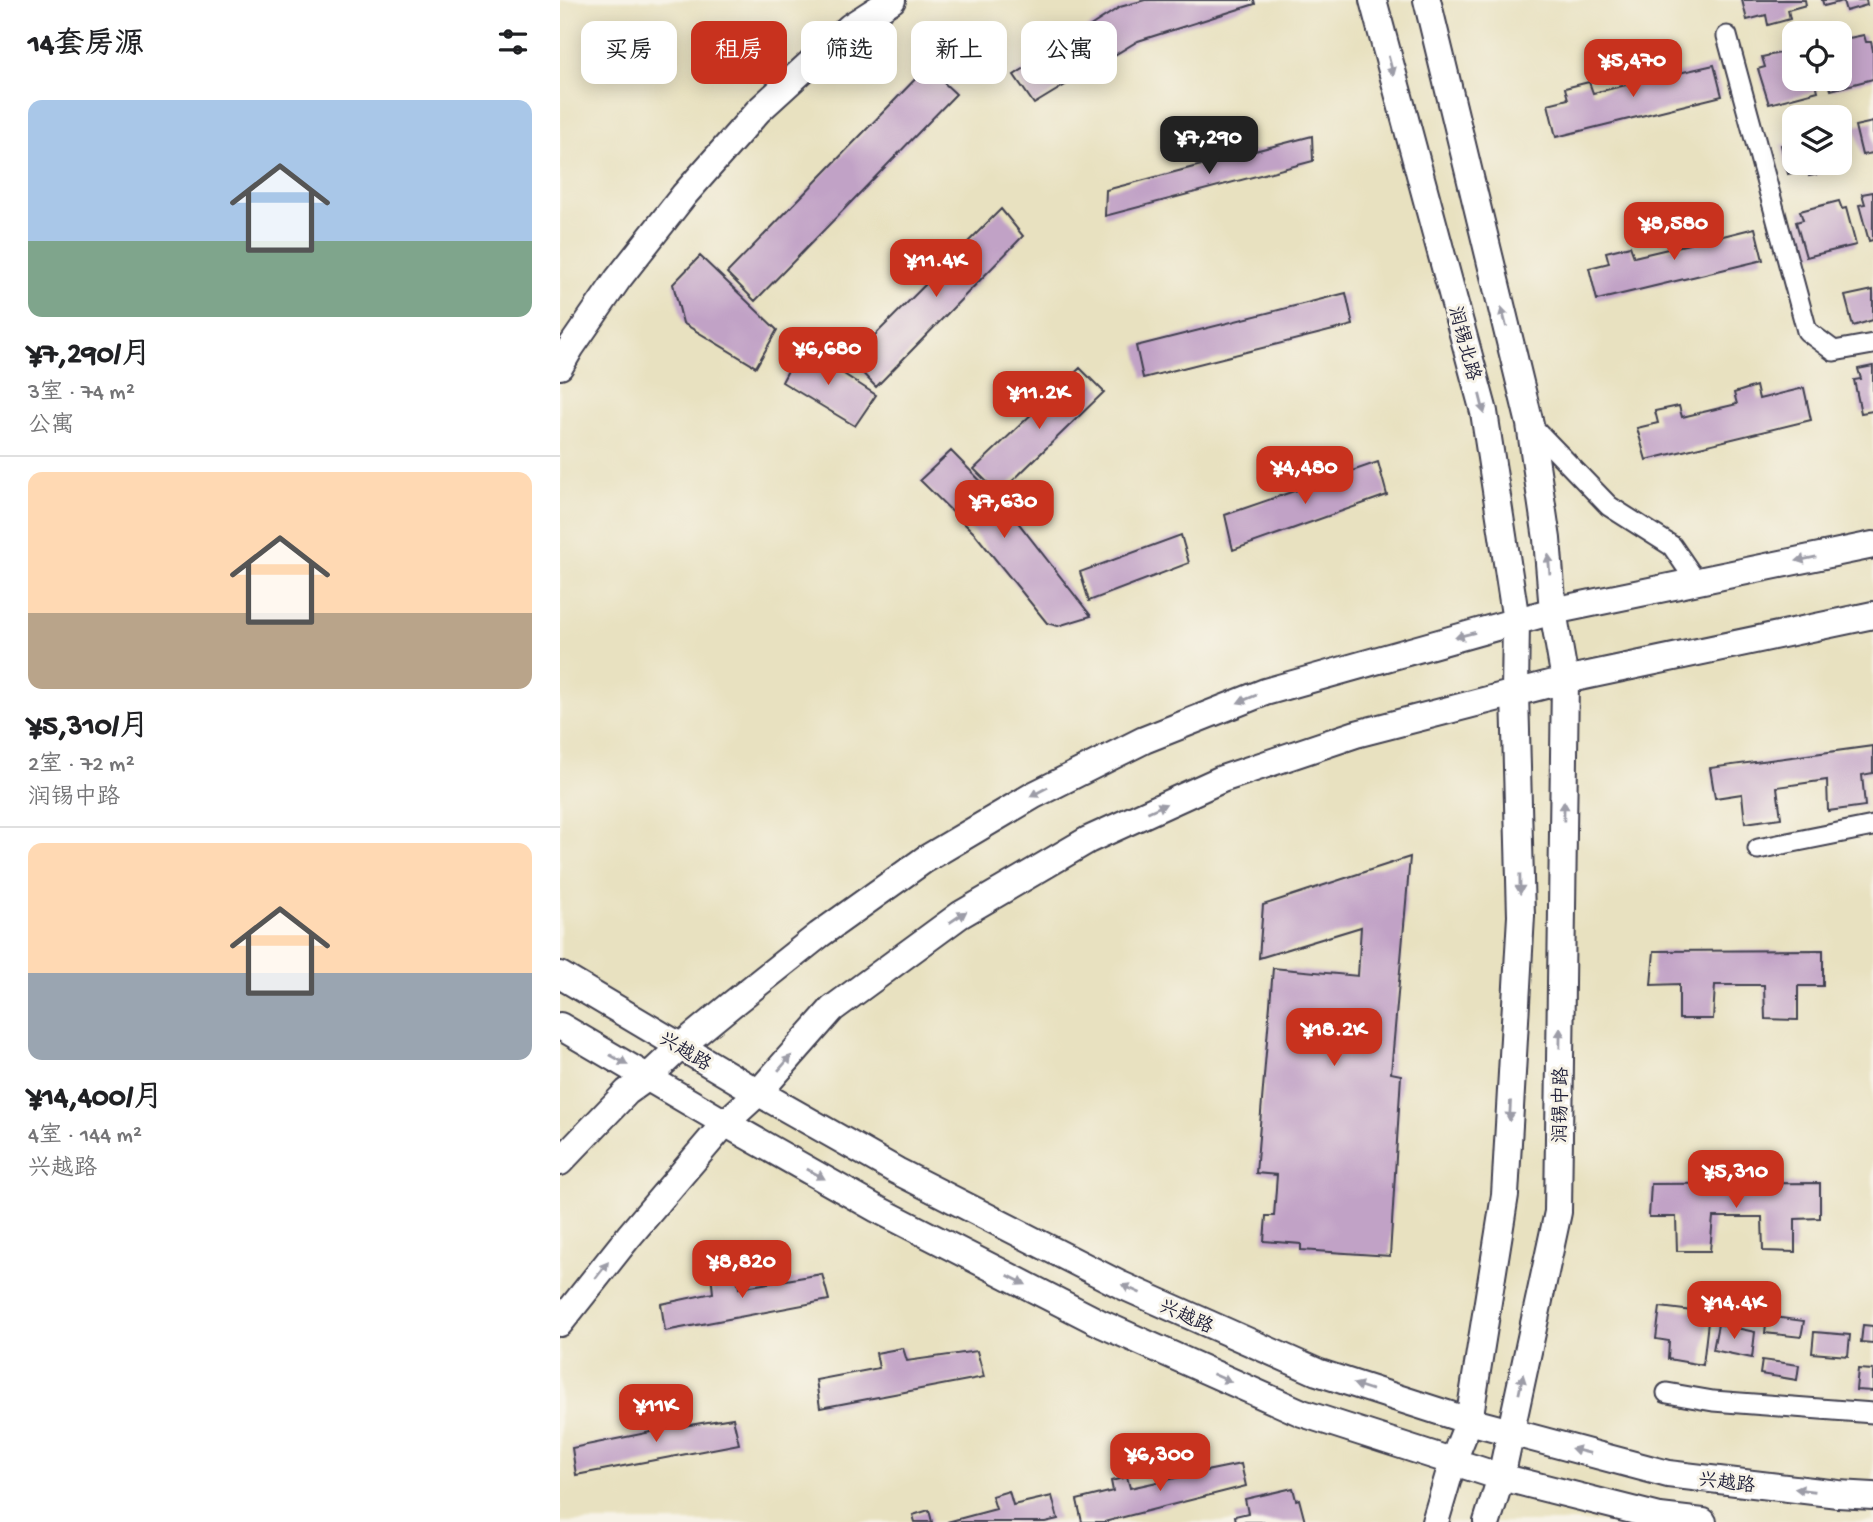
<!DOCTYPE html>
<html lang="zh">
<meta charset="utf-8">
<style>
:root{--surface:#fff;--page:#f6f6f6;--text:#202124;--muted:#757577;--line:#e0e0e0;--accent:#c8321e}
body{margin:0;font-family:"Gochi Hand","LXGW WenKai TC",sans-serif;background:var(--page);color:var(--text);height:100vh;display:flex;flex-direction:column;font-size:26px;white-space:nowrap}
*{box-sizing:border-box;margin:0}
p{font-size:23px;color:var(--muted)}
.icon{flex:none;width:38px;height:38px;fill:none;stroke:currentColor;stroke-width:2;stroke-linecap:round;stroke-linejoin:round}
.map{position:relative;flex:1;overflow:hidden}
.side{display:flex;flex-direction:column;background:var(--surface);width:560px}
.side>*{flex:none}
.top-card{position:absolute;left:21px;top:21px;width:665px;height:63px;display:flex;gap:14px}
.tools{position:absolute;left:1222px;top:21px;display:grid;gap:14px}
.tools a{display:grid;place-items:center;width:70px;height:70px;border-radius:14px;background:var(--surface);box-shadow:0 4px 18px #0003;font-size:35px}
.price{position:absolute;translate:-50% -60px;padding:0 16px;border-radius:14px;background:var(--accent);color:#fff;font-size:23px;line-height:46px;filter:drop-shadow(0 2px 4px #0008)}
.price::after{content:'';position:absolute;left:50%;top:42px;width:21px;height:16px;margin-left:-10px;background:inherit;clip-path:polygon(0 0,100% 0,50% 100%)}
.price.active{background:#222;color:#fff}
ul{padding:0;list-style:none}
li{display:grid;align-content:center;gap:14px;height:371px;padding:0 28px}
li+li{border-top:2px solid var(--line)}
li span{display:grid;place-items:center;height:217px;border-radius:14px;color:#555}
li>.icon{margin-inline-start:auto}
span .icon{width:126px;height:126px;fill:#fffc;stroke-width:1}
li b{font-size:30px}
h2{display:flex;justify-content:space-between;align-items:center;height:84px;padding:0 28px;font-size:30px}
.pill{padding:0 24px;border-radius:14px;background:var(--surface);box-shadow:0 4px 18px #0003;font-size:24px;line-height:63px}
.pill.active{background:var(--accent);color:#fff}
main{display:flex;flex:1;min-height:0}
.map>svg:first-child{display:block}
.building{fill:#c1a2c6}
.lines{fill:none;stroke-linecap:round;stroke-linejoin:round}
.street-casing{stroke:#403f4f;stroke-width:23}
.secondary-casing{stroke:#403f4f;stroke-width:30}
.street{stroke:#fff;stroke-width:19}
.secondary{stroke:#fff;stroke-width:26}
.oneway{fill:#9c9ca7}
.labels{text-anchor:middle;stroke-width:6;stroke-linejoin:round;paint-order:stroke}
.street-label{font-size:19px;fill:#22223b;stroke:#f7f3e8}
</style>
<main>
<section class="side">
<h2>14套房源<svg class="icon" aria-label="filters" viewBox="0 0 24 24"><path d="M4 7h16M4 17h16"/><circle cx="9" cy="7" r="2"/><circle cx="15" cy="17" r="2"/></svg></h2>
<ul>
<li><span style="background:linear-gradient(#a9c7e8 65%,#7fa58c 0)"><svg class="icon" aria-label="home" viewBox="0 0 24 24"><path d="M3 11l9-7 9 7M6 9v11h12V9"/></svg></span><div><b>¥7,290/月</b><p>3室 · 74 m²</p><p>公寓</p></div></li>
<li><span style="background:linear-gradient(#ffd9b3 65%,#b9a48a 0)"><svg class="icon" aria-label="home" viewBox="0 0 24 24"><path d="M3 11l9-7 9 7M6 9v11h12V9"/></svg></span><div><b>¥5,310/月</b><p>2室 · 72 m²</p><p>润锡中路</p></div></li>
<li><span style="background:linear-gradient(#ffd9b3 60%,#9aa5b1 0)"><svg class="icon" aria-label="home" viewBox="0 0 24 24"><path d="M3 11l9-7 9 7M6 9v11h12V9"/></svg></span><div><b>¥14,400/月</b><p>4室 · 144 m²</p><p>兴越路</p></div></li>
</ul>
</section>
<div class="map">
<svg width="1313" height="1522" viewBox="0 0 1313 1522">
<rect width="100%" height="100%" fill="#f7f3e8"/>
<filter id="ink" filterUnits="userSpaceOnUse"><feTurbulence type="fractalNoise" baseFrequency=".0143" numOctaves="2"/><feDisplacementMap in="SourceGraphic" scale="14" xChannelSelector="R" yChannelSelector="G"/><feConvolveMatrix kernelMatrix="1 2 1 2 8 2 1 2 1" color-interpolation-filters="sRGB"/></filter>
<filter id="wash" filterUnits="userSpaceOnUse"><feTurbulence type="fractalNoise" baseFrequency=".00686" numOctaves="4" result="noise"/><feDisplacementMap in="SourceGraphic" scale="28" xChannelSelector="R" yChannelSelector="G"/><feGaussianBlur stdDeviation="1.57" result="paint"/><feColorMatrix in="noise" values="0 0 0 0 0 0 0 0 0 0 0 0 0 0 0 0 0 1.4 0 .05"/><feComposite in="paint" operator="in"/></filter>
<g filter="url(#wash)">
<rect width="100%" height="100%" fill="#e8e1c0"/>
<g id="blocks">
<path class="building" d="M585,0H694L695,4L578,41L474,104L454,75L560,7Z
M1182,0H1245L1246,5L1228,10L1230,19L1208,25L1206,15L1187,20Z
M1262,0H1306L1307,5L1286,11L1283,1L1264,6Z
M1304,35L1306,42H1311L1313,50V79L1271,90L1267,79H1279V40Z
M1234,50V79H1255L1258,91L1209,104L1198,69L1205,67L1202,57Z
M1106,63L1110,75L1154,65L1162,96L996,137L988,104L1008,99L1005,88L1029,82L1033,93L1087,80L1085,69Z
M367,67L396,94L195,301L167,273Z
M1313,122V153L1302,155L1295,126Z
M1279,131L1288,159L1279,161Z
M752,136L753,161L545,216L546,190Z
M1234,142V163H1269L1272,171L1249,176L1247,169L1228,174L1221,145Z
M1313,192V240L1309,241L1299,205L1305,204L1302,194Z
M1279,201L1282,209L1286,208L1296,245L1246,257L1236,222L1243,220L1240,211Z
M441,209L463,236L316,387L290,360Z
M1148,227L1151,239L1195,228L1203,260L1037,300L1029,268L1049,263L1046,252L1070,246L1074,257L1129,244L1126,233Z
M140,256L217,330L196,367L123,323L113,284Z
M1313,290V320L1293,326L1285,296Z
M786,293L793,325L583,378L576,346Z
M241,346L316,395L295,426L222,382Z
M1313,366V411L1301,413L1294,380L1301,379L1298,369Z
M520,368L544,392L439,494L414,469Z
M1196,386L1199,399L1244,388L1251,420L1086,460L1077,428L1098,423L1095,411L1119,406L1122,417L1177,404L1174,393Z
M391,451L446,507L531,616L498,626L487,623L415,534L360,480Z
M818,462L827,495L673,550L665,515Z
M621,535L629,563L529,601L520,572Z
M1313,746V773L1302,775L1305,806L1268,811L1267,780L1217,787L1221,818L1185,823L1182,794L1155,798L1150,768Z
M850,857L831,1073L841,1075L830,1256L741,1250V1244L704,1241L706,1216H714L717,1175L696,1173L713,968L798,976L801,927L699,958L703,905Z
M1263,950V986H1238V1020L1205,1019L1204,985H1155L1153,1019H1119V984L1091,985L1094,951Z
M1260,1183V1218L1235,1219V1252L1203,1251L1202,1217H1153L1150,1251H1117L1116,1217H1089L1091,1184Z
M175,1269L179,1288L262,1274L269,1300L105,1331L101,1304L153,1293L151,1274Z
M1100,1307L1149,1313L1143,1365L1108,1359L1109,1341L1096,1339Z
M1207,1316L1244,1321L1241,1337L1205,1333Z
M1158,1324L1195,1332L1192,1358L1153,1350Z
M1303,1325L1313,1326V1343L1301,1342Z
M1254,1332L1290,1335L1288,1356L1252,1353Z
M343,1348L347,1361L417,1351L424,1377L260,1408L256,1380L319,1368L316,1353Z
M1202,1360L1239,1365L1237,1380L1200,1374Z
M1298,1369L1313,1370V1391L1296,1390Z
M120,1412L123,1426L173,1418L179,1444L16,1475L12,1448L91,1432L89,1418Z
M633,1460L636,1473L681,1464L686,1486L544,1522H522L517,1500L553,1491L551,1481L567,1477L570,1488L620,1477L617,1463Z
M733,1488L736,1500L739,1499L745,1522H676L675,1516L688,1513L685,1499Z
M449,1491L453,1505L492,1496L498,1519L485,1522H387L436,1509L432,1496Z
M369,1510L372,1522H355L353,1515Z"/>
</g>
</g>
<g filter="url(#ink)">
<use href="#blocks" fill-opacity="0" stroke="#403f4f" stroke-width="2"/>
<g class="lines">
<g class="street-casing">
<path id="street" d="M1167,36L1247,331L1274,351L1313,344
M970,424L1049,506L1112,546L1136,581
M1198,849L1313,826
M1107,1393L1153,1401L1313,1413"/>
</g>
<g class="secondary-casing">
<path id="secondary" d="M813,0L924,412L956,621L955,693L961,916L945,1195L909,1421L893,1461L875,1522
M867,0L970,424L987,539L993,611L1005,680L998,1212L941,1477L927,1522
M0,366L11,347L58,279L124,195L198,111L290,27L332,0
M0,975L187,1086L337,1171L561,1285L757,1372L909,1421L1108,1474L1278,1494L1313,1496
M0,1026L165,1123L317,1209L542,1324L742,1413L941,1477L1100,1517L1143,1522
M0,1162L67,1092L88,1077L121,1046L171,1005L259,935L364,860L474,795L584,740L705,692L993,611L1313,545
M0,1323L69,1236L165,1123L199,1092L272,1009L400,915L528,840L662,779L796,734L1005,680L1313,615"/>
</g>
<use href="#street" class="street"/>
<use href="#secondary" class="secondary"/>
</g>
<defs><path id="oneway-solid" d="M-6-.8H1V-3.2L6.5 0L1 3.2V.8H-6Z" transform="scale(1.75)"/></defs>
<g class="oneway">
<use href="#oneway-solid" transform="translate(831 66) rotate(75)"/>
<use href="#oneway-solid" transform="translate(944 317) rotate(-104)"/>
<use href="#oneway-solid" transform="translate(922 404) rotate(76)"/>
<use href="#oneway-solid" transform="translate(1246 559) rotate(168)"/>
<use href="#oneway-solid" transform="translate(989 564) rotate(-95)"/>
<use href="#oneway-solid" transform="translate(905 635) rotate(165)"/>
<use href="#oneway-solid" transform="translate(687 699) rotate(158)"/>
<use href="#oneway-solid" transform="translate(479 792) rotate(152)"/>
<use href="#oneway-solid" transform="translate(597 808) rotate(-24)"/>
<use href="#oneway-solid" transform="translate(1004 811) rotate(-89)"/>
<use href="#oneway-solid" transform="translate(960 884) rotate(89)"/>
<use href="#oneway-solid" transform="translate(398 917) rotate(-34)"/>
<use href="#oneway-solid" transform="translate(1000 1038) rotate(-89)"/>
<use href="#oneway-solid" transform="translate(59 1060) rotate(30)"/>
<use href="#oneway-solid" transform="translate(225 1063) rotate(-49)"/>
<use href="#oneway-solid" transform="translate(950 1111) rotate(93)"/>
<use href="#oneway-solid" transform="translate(256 1174) rotate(29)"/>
<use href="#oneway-solid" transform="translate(42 1270) rotate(-52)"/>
<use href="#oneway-solid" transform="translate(457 1280) rotate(27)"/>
<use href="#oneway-solid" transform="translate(571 1289) rotate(-156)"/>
<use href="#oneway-solid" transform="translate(662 1378) rotate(24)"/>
<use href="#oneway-solid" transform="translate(961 1384) rotate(-78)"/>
<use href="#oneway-solid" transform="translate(803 1387) rotate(-162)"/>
<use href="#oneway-solid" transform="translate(1021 1451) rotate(-165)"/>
<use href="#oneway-solid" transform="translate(1245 1490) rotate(-173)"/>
</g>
</g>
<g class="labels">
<g class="street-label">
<text transform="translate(906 343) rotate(75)" y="7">润锡北路</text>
<text transform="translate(126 1050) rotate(31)" y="7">兴越路</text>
<text transform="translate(999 1105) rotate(-89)" y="7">润锡中路</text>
<text transform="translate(627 1315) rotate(24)" y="7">兴越路</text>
<text transform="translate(1167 1481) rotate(7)" y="7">兴越路</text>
</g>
</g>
</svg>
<div class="tools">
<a><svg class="icon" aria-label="locate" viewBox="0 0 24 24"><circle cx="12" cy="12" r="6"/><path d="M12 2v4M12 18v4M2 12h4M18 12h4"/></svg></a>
<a><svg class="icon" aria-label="layers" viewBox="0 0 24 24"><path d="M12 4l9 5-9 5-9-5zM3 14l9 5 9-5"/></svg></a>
</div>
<b class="price" style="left:1073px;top:99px">¥5,470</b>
<b class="price active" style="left:649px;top:176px">¥7,290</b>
<b class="price" style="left:1114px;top:262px">¥8,580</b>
<b class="price" style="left:376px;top:299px">¥11.4K</b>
<b class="price" style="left:268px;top:387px">¥6,680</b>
<b class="price" style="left:479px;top:431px">¥11.2K</b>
<b class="price" style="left:745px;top:506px">¥4,480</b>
<b class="price" style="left:444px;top:540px">¥7,630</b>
<b class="price" style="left:774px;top:1068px">¥18.2K</b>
<b class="price" style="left:1176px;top:1210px">¥5,310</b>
<b class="price" style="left:182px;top:1300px">¥8,820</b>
<b class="price" style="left:1174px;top:1341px">¥14.4K</b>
<b class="price" style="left:96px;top:1444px">¥11K</b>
<b class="price" style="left:600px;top:1493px">¥6,300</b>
<div class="top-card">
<a class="pill">买房</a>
<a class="pill active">租房</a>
<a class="pill">筛选</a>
<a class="pill">新上</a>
<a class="pill">公寓</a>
</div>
</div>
</main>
